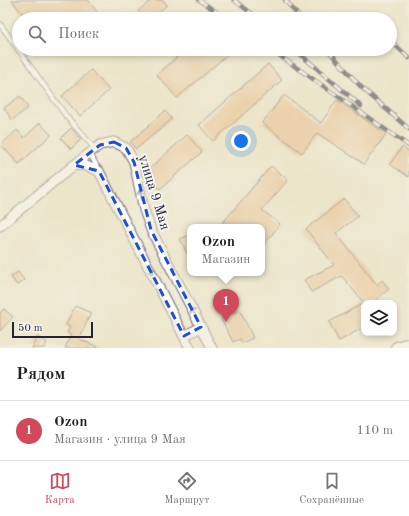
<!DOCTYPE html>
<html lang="ru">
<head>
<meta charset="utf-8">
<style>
  body { margin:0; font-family:"Old Standard TT",serif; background:#f6f6f6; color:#222 }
  .controls { position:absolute; right:12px; bottom:12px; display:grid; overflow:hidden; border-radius:8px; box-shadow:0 2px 6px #0003 }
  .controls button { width:36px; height:36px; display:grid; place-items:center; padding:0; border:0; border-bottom:1px solid #e0e0e0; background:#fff; color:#222; font:20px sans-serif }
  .scale { position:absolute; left:12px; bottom:10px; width:81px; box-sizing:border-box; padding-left:4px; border:2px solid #22223b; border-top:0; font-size:11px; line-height:14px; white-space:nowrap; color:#22223b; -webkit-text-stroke:3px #f6f6f2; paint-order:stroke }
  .you { position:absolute; left:241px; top:141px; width:14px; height:14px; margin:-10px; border:3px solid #fff; border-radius:50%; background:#1a73e8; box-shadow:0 0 0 6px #1a73e833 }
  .badge { display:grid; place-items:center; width:26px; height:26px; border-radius:50%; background:#d1495b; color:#fff; font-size:13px; font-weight:700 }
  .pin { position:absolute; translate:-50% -33px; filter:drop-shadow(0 1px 2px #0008) }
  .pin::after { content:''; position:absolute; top:21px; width:14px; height:12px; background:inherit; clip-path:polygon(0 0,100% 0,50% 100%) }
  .popup { position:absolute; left:187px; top:224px; width:78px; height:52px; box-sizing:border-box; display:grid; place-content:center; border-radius:8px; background:#fff; filter:drop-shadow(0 1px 3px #0005); font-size:13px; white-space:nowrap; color:#767676 }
  .popup b { font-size:15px; color:#222 }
  .popup::after { content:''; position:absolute; left:50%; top:100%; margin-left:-8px; border:8px solid transparent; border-top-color:#fff }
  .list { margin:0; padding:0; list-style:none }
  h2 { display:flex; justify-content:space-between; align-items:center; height:52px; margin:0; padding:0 16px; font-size:17px }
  h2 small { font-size:13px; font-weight:400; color:#767676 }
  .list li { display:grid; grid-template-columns:26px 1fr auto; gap:12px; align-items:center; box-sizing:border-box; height:60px; padding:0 16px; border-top:1px solid #e0e0e0 }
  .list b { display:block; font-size:15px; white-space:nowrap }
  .list p { margin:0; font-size:13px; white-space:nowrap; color:#767676 }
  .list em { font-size:13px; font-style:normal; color:#767676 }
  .icon { flex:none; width:22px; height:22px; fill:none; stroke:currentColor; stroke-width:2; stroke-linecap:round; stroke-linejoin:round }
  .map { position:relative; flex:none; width:409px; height:348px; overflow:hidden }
  .search { position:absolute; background:#fff; box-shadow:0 2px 6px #0003; left:12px; right:12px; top:12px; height:44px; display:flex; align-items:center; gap:10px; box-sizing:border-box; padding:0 14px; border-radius:22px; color:#767676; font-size:15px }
  .sheet { height:112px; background:#fff }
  nav { display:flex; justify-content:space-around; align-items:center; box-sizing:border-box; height:56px; border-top:1px solid #e0e0e0; background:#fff; font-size:11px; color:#767676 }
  nav a { display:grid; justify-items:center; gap:2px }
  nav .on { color:#d1495b }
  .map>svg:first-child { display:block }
</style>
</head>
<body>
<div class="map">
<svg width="409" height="348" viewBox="0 0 409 348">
  <rect width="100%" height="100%" fill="#f6f6f2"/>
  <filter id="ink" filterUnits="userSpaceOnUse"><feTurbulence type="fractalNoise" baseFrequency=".025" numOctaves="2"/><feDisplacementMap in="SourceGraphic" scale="8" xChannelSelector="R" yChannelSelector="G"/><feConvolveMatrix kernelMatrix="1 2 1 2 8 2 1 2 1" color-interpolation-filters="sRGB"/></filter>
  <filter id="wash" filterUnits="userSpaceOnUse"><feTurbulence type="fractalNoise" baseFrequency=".012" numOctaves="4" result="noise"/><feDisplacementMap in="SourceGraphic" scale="16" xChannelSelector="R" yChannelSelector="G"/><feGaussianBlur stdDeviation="0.9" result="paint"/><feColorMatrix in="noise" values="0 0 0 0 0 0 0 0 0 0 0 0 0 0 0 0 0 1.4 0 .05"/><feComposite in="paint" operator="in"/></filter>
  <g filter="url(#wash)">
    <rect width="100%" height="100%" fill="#ede5ca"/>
    <g id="blocks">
      <g fill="#e8ba88">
        <path d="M12,0H88L102,19H26Z"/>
        <path d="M152,0H163L167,5L150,19H145L138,11Z"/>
        <path d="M186,49H234L177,98L157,75Z"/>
        <path d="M268,64L282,80L213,141L199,125Z"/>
        <path d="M91,70L109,90L80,116L62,96Z"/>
        <path d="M284,95L321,123L337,100L386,134L364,164L317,133L302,153L262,123Z"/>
        <path d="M20,96L28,108L12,120L4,108Z"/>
        <path d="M165,111L172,119L136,149L130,142Z"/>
        <path d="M40,123L51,135L19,164L1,145L17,130L24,138Z"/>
        <path d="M71,128L81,139L71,149L61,138Z"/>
        <path d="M187,135L202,152L160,189L145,173Z"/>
        <path d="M402,147L409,152V177L390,164Z"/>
        <path d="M271,166L288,180L262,210L280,224L262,247V227H219Z"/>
        <path d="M344,199L358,216L336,233L377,285L382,280L389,289L372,303H364V327L339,341L329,322L364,303L342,276L311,292L304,280L334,265L306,229Z"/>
        <path d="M190,235V259L180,239Z"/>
        <path d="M18,272L24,280L17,285L11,277Z"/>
        <path d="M75,306L91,313L79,339L100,348H65L71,335L67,333L70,327L66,325Z"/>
        <path d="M4,309L13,317L0,331V313Z"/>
        <path d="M240,310L253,338L242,343L240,339L233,342L221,319Z"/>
        <path d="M37,337L47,342L44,348H32Z"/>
      </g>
    </g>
  </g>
  <g filter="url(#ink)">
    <use href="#blocks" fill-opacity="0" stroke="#69666d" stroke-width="1"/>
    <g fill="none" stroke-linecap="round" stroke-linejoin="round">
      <g stroke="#69666d" stroke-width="6">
        <g id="service">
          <path d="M0,24L66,116L95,149"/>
          <path d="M90,153L98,169"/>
        </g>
      </g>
      <g stroke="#69666d" stroke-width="11">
        <g id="minor">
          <path d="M74,165L86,166L99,171L190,348"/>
          <path d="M0,226L74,165L100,145L114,142L126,148L134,162L144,210L151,230L212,348"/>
          <path d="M184,336L201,327"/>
        </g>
      </g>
      <g stroke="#69666d" stroke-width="14">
        <path id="tertiary" d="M397,348L409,344"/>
      </g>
      <use href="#service" stroke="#fff" stroke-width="4.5"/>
      <use href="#minor" stroke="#fff" stroke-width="9"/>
      <use href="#tertiary" stroke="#fff" stroke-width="12"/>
      <g stroke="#22223b" stroke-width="4.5">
        <g id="rail">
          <path d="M199,0L227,19"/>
          <path d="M234,0L259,19"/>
          <path d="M285,0L301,19"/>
          <path d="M390,40L409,58"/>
          <path d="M270,49L409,146"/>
          <path d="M294,49L361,106"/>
          <path d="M327,49L361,87L409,129"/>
        </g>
      </g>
      <use href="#rail" stroke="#f6f6f2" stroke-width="3" stroke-dasharray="9" stroke-linecap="butt"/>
    </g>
    <defs><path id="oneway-shaft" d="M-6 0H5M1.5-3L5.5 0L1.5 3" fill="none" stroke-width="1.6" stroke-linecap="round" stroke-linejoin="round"/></defs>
    <g stroke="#9c9ca7">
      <use href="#oneway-shaft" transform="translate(141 195) rotate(-102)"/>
      <use href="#oneway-shaft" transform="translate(150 269) rotate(63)"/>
      <use href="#oneway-shaft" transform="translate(194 313) rotate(-118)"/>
    </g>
  </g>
  <path d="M0 0H409V348H0ZM114,142L126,148L134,162L151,230L201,327L184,336L99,171L74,165L100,145Z" fill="#ede5ca" fill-opacity=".55" fill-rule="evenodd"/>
  <path fill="none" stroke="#1d4ed8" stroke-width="3" stroke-dasharray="8 5" stroke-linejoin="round" d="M114,142L126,148L134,162L151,230L201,327L184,336L99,171L74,165L100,145Z"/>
  <g text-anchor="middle" stroke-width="3.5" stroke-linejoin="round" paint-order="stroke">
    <g font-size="14" fill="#22223b" stroke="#f6f6f2">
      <text transform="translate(155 192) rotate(73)" y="5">улица 9 Мая</text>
    </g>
  </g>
</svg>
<div class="controls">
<button><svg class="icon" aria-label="layers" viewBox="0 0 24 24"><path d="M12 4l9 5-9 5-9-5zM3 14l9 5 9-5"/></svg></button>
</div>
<div class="scale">50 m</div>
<div class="you"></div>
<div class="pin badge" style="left:226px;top:322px">1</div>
<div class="popup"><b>Ozon</b>Магазин</div>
<div class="search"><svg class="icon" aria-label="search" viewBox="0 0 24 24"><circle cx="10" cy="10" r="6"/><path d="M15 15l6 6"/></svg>Поиск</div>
</div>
<section class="sheet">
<h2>Рядом<small></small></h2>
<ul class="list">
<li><span class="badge">1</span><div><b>Ozon</b><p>Магазин · улица 9 Мая</p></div><em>110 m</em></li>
</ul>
</section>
<nav>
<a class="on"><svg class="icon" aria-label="map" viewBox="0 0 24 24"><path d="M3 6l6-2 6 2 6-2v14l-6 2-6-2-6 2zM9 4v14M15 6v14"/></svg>Карта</a>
<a><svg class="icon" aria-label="directions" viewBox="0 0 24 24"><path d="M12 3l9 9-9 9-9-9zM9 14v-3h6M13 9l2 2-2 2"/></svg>Маршрут</a>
<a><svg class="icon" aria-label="saved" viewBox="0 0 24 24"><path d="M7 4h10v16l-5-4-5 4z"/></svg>Сохранённые</a>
</nav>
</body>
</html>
